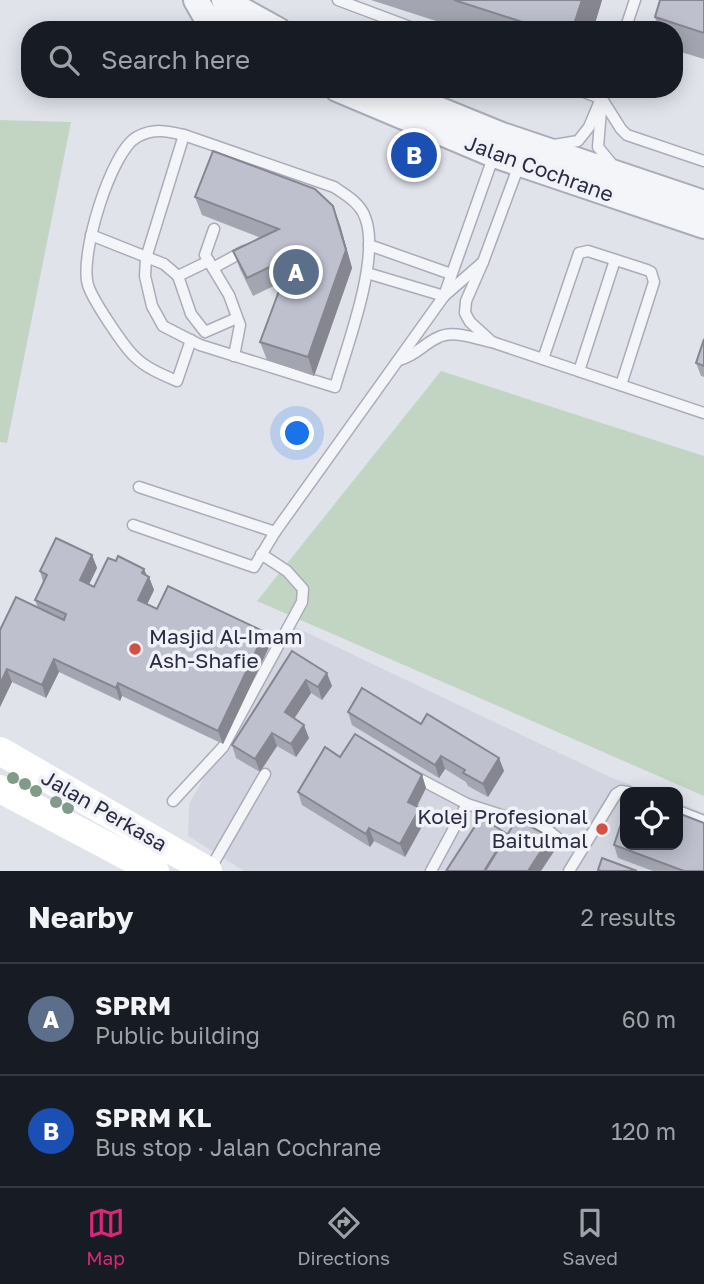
<!DOCTYPE html>
<html lang="en">
<head>
<meta charset="utf-8">
<style>
  body { margin:0; font-family:"Golos Text",sans-serif; background:#20242c; color:#f1f3f6 }
  .controls { position:absolute; right:21px; bottom:21px; display:grid; overflow:hidden; border-radius:14px; box-shadow:0 4px 18px #0003 }
  .controls button { width:63px; height:63px; display:grid; place-items:center; padding:0; border:0; border-bottom:2px solid #363941; background:#171b24; color:#f1f3f6; font:35px sans-serif }
  .you { position:absolute; left:298px; top:434px; width:24px; height:24px; margin:-18px; border:5px solid #fff; border-radius:50%; background:#1a73e8; box-shadow:0 0 0 10px #1a73e833 }
  .badge { display:grid; place-items:center; width:46px; height:46px; border-radius:50%; background:#db2777; color:#fff; font-size:23px; font-weight:700 }
  .pin { position:absolute; translate:-50% -50%; border:4px solid #fff; box-shadow:0 2px 7px #0006 }
  .list { margin:0; padding:0; list-style:none }
  h2 { display:flex; justify-content:space-between; align-items:center; height:91px; margin:0; padding:0 28px; font-size:30px }
  h2 small { font-size:23px; font-weight:400; color:#9ea1a6 }
  .list li { display:grid; grid-template-columns:46px 1fr auto; gap:21px; align-items:center; box-sizing:border-box; height:112px; padding:0 28px; border-top:2px solid #363941 }
  .list b { display:block; font-size:26px; white-space:nowrap }
  .list p { margin:0; font-size:23px; white-space:nowrap; color:#9ea1a6 }
  .list em { font-size:23px; font-style:normal; color:#9ea1a6 }
  .icon { flex:none; width:38px; height:38px; fill:none; stroke:currentColor; stroke-width:2; stroke-linecap:round; stroke-linejoin:round }
  .map { position:relative; flex:none; width:704px; height:871px; overflow:hidden }
  .search { position:absolute; background:#171b24; box-shadow:0 4px 18px #0003; left:21px; right:21px; top:21px; height:77px; display:flex; align-items:center; gap:18px; box-sizing:border-box; padding:0 24px; border-radius:28px; color:#9ea1a6; font-size:26px }
  .sheet { height:315px; background:#171b24 }
  nav { display:flex; justify-content:space-around; align-items:center; box-sizing:border-box; height:98px; border-top:2px solid #363941; background:#171b24; font-size:19px; color:#9ea1a6 }
  nav a { display:grid; justify-items:center; gap:4px }
  nav .on { color:#db2777 }
  .map>svg:first-child { display:block }
</style>
</head>
<body>
<div class="map">
<svg width="704" height="871" viewBox="0 0 704 871">
  <rect width="100%" height="100%" fill="#e1e3eb"/>
  <path fill="#d3d5e0" d="M295,627L610,777L650,792H625V845H678V803L704,813V871H244L188,836L189,804L213,762L226,749Z"/>
  <g fill="#c2d5c2">
    <path d="M0,120L71,122L7,443L0,442Z"/>
    <path d="M441,371L704,456V796L257,601Z"/>
  </g>
  <g fill="none" stroke-linecap="round" stroke-linejoin="round">
    <g stroke="#aaacb9" stroke-width="13">
      <g id="service">
        <path d="M338,0L418,30"/>
        <path d="M625,30L635,0"/>
        <path d="M577,89L602,99L621,129L627,135L704,161"/>
        <path d="M601,110L598,147L611,163"/>
        <path d="M184,135L334,187C346,195 360,203 365,217C381,257 347,346 335,387L200,345L163,326L152,306L145,276L146,258Z"/>
        <path d="M184,135C167,131 154,128 137,137C111,151 79,256 88,285C92,299 124,347 135,357C146,368 163,375 177,381L191,340"/>
        <path d="M554,145L578,141L589,127L605,89"/>
        <path d="M214,229L205,255L229,295L240,325L234,356"/>
        <path d="M91,235L164,264L178,276"/>
        <path d="M369,245L451,274"/>
        <path d="M209,261L178,276L191,314L205,332L237,318"/>
        <path d="M213,268L244,251"/>
        <path d="M367,273L444,296"/>
        <path d="M444,296L494,155"/>
        <path d="M492,342L470,322L465,313L466,301L483,262L519,165"/>
        <path d="M543,359L579,253L588,251L647,270L651,272L654,282L621,385"/>
        <path d="M399,360C417,355 422,345 437,338C453,329 475,339 492,342L704,413"/>
        <path d="M579,371L615,260"/>
        <path d="M139,487L275,532L444,296L483,262"/>
        <path d="M133,525L254,567L275,532"/>
        <path d="M412,775L467,804L431,871"/>
        <path d="M173,801L223,747L302,602L303,589L287,571L261,554"/>
        <path d="M467,804L548,830L561,841"/>
        <path d="M678,811L704,821"/>
        <path d="M209,871L265,774"/>
        <path d="M569,871L616,794L621,791L628,792"/>
      </g>
    </g>
    <g stroke="#aaacb9" stroke-width="28">
      <g id="tertiary">
        <path d="M196,0L204,14L231,30"/>
        <path d="M224,0L278,30"/>
        <path d="M337,89L494,155L704,226"/>
        <path d="M389,89L502,135L704,203"/>
      </g>
    </g>
    <use href="#service" stroke="#f4f5f9" stroke-width="10"/>
    <use href="#tertiary" stroke="#f4f5f9" stroke-width="24"/>
    <g stroke="#fff" stroke-width="28">
      <path d="M0,751L208,871"/>
      <path d="M0,789L155,871"/>
    </g>
  </g>
  <g fill="#829b89">
    <circle cx="13" cy="778" r="6"/>
    <circle cx="25" cy="784" r="6"/>
    <circle cx="36" cy="791" r="6"/>
    <circle cx="56" cy="802" r="6"/>
    <circle cx="68" cy="808" r="6"/>
  </g>
  <g fill="#a3a5b1">
    <path d="M371,0H602L593,30H464Z"/>
    <path d="M704,0V59L674,50V30H659L655,17Z"/>
    <path d="M195,197L340,225L352,268L314,376L267,360L260,342L282,282L253,296L240,269L233,251L261,238L202,215Z"/>
    <path d="M704,339V377L701,376L696,363Z"/>
    <path d="M92,555L97,568L89,584L94,587L116,561L144,569L147,576L149,577L154,590L147,604L157,609L270,645L223,744L122,696L120,701L59,672L46,698L12,682L0,707V630L38,608L35,600L43,582L40,571Z"/>
    <path d="M292,651L332,686L322,700L311,693L294,718L309,738L296,757L277,746L260,772L236,758L232,745Z"/>
    <path d="M348,712L421,724L499,758L504,771L488,797L468,786L466,782L445,769L439,778L352,725Z"/>
    <path d="M340,757L422,775L426,788L417,807L425,821L405,857L374,841L370,847L302,805L298,792Z"/>
    <path d="M614,845L704,871H653L618,858Z"/>
  </g>
  <g fill="#858690">
    <path d="M582,0H602L593,30H572Z"/>
    <path d="M333,206L340,225L352,268L314,376L308,357Z"/>
    <path d="M92,555L97,568L85,593L80,580Z"/>
    <path d="M144,569L148,579L149,577L154,590L143,613L138,600L142,573Z"/>
    <path d="M265,632L270,645L223,744L218,731Z"/>
    <path d="M54,659L59,672L46,698L42,685Z"/>
    <path d="M7,669L12,682L0,707V684Z"/>
    <path d="M327,673L332,686L322,700L318,687Z"/>
    <path d="M306,680L311,693L290,725L285,712Z"/>
    <path d="M118,683L122,696L120,701L116,688Z"/>
    <path d="M304,725L309,738L296,757L291,744Z"/>
    <path d="M272,733L277,746L260,772L255,759Z"/>
    <path d="M441,756L445,769L439,778L435,765Z"/>
    <path d="M499,758L504,771L488,797L483,784Z"/>
    <path d="M422,775L426,788L412,815L408,802Z"/>
    <path d="M420,808L425,821L405,857L400,844Z"/>
    <path d="M369,828L374,841L370,847L366,834Z"/>
    <path d="M550,837L555,850L541,871H528Z"/>
  </g>
  <g fill="#bec0ce" stroke="#858690" stroke-width="2">
    <path d="M454,0H582L572,30H547Z"/>
    <path d="M660,0H704V33L655,17Z"/>
    <path d="M213,151L315,189L333,206L346,250L308,357L260,342L292,256L247,278L233,251L279,229L195,197Z"/>
    <path d="M704,339V366L696,363Z"/>
    <path d="M56,538L92,555L80,580L94,587L108,558L116,561L118,556L144,569L142,573L149,577L138,600L157,609L168,586L265,632L218,731L118,683L116,688L54,659L42,685L7,669L0,684V630L16,597L64,620L66,614L35,600L47,575L40,571Z"/>
    <path d="M292,651L327,673L318,687L306,680L285,712L304,725L291,744L272,733L255,759L232,745Z"/>
    <path d="M362,688L421,724L427,714L499,758L483,784L463,773L465,770L441,756L435,765L348,712Z"/>
    <path d="M355,734L422,775L408,802L420,808L400,844L369,828L366,834L298,792L325,747L340,757Z"/>
    <path d="M625,812V845H678V813L704,823V871H684L614,845Z"/>
    <path d="M481,817L507,834L484,871H446Z"/>
    <path d="M517,819L550,837L528,871H485Z"/>
    <path d="M602,858L637,871H601L598,870Z"/>
  </g>
  <g fill="#d45042" stroke="#f1f2f8" stroke-width="2.5">
    <circle cx="135" cy="649" r="7"/>
    <circle cx="602" cy="829" r="7"/>
  </g>
  <g text-anchor="middle" stroke-width="7" stroke-linejoin="round" paint-order="stroke">
    <g font-size="21" fill="#292c43" stroke="#f1f2f8">
      <text transform="translate(539 169) rotate(20)" y="7">Jalan Cochrane</text>
      <text transform="translate(104 811) rotate(30)" y="7">Jalan Perkasa</text>
    </g>
    <g font-size="21" fill="#292c43" stroke="#f1f2f8" text-anchor="start">
      <text x="149" y="644">Masjid Al-Imam<tspan x="149" dy="24">Ash-Shafie</tspan></text>
      <text x="588" y="824" text-anchor="end">Kolej Profesional<tspan x="588" dy="24">Baitulmal</tspan></text>
    </g>
  </g>
</svg>
<div class="controls">
<button><svg class="icon" aria-label="locate" viewBox="0 0 24 24"><circle cx="12" cy="12" r="6"/><path d="M12 2v4M12 18v4M2 12h4M18 12h4"/></svg></button>
</div>
<div class="you"></div>
<div class="pin badge" style="left:296px;top:272px;background:#5c6f8a">A</div>
<div class="pin badge" style="left:414px;top:155px;background:#1a4fb4">B</div>
<div class="search"><svg class="icon" aria-label="search" viewBox="0 0 24 24"><circle cx="10" cy="10" r="6"/><path d="M15 15l6 6"/></svg>Search here</div>
</div>
<section class="sheet">
<h2>Nearby<small>2 results</small></h2>
<ul class="list">
<li><span class="badge" style="background:#5c6f8a">A</span><div><b>SPRM</b><p>Public building</p></div><em>60 m</em></li>
<li><span class="badge" style="background:#1a4fb4">B</span><div><b>SPRM KL</b><p>Bus stop · Jalan Cochrane</p></div><em>120 m</em></li>
</ul>
</section>
<nav>
<a class="on"><svg class="icon" aria-label="map" viewBox="0 0 24 24"><path d="M3 6l6-2 6 2 6-2v14l-6 2-6-2-6 2zM9 4v14M15 6v14"/></svg>Map</a>
<a><svg class="icon" aria-label="directions" viewBox="0 0 24 24"><path d="M12 3l9 9-9 9-9-9zM9 14v-3h6M13 9l2 2-2 2"/></svg>Directions</a>
<a><svg class="icon" aria-label="saved" viewBox="0 0 24 24"><path d="M7 4h10v16l-5-4-5 4z"/></svg>Saved</a>
</nav>
</body>
</html>
